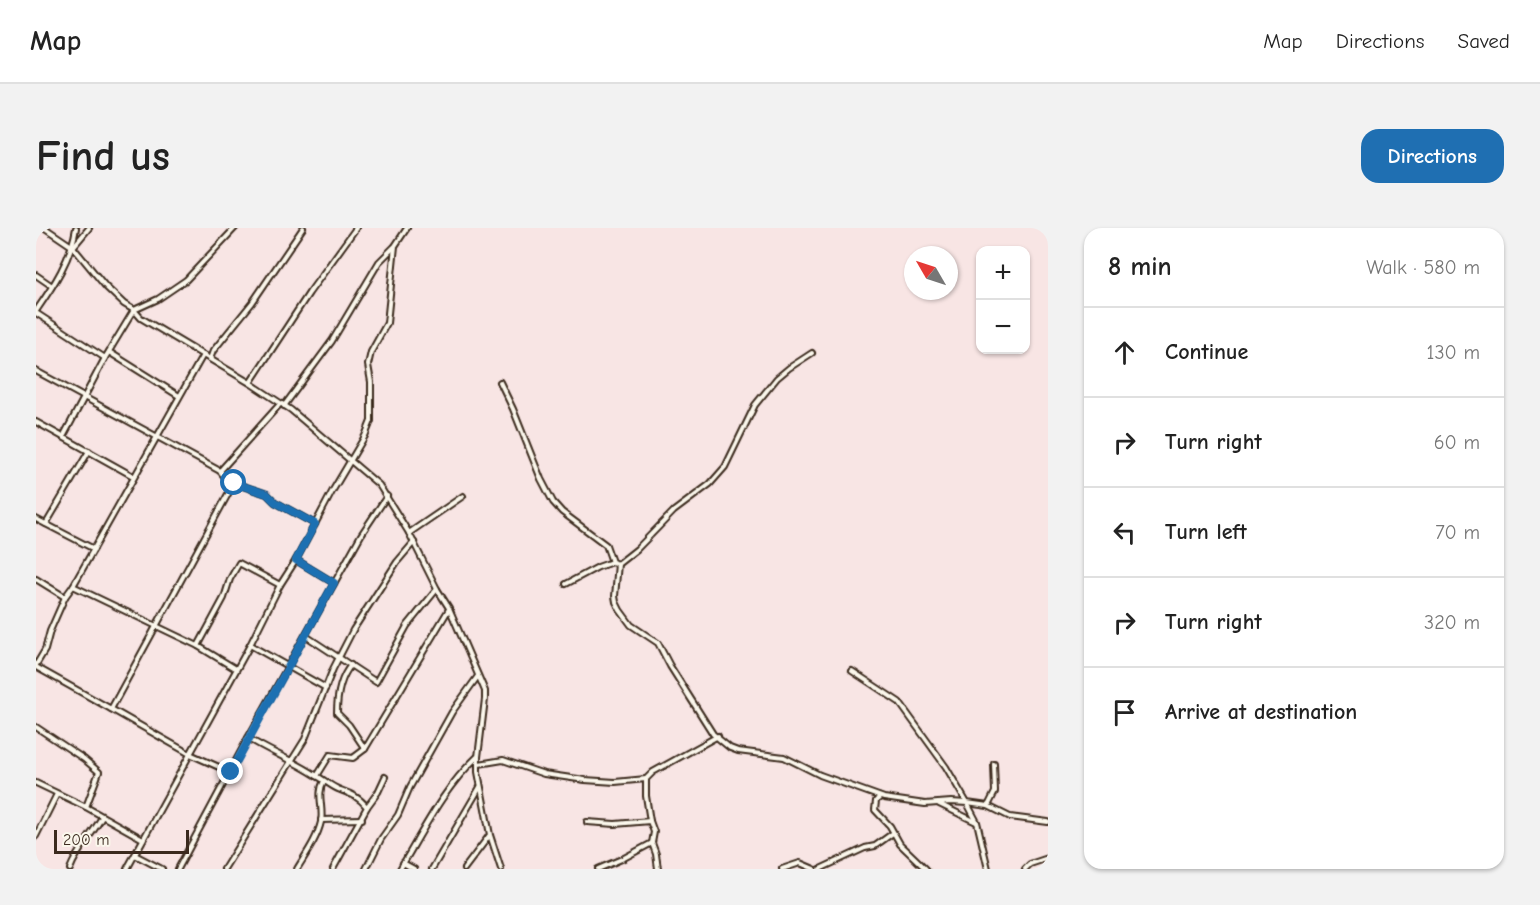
<!DOCTYPE html>
<html lang="en">
<head>
<meta charset="utf-8">
<style>
  body { margin:0; font-family:"Comic Neue",sans-serif; background:#f2f2f2; color:#222 }
  .controls { position:absolute; right:18px; top:18px; display:grid; overflow:hidden; border-radius:12px; box-shadow:0 2px 4px #0004 }
  .controls button { width:54px; height:54px; display:grid; place-items:center; padding:0; border:0; border-bottom:2px solid #e0e0e0; background:#fff; color:#222; font:30px sans-serif }
  .compass { position:absolute; left:868px; top:18px; width:54px; height:54px; border-radius:50%; background:#fff; box-shadow:0 2px 4px #0004; rotate:309deg }
  .scale { position:absolute; left:18px; bottom:15px; width:135px; box-sizing:border-box; padding-left:6px; border:3px solid #3b2a1e; border-top:0; font-size:16px; line-height:21px; white-space:nowrap; color:#3b2a1e; -webkit-text-stroke:4px #fbf7ec; paint-order:stroke }
  .stop { position:absolute; width:18px; height:18px; margin:-14px; border:4px solid #1f6fb2; border-radius:50%; background:#fff }
  .stop.end { background:#1f6fb2; border-color:#fff; box-shadow:0 2px 6px #0008 }
  .list { margin:0; padding:0; list-style:none }
  h2 { display:flex; justify-content:space-between; align-items:center; height:78px; margin:0; padding:0 24px; font-size:26px }
  h2 small { font-size:20px; font-weight:400; color:#767676 }
  .list li { display:grid; grid-template-columns:39px 1fr auto; gap:18px; align-items:center; box-sizing:border-box; height:90px; padding:0 24px; border-top:2px solid #e0e0e0 }
  .list b { display:block; font-size:22px; white-space:nowrap }
  .list em { font-size:20px; font-style:normal; color:#767676 }
  .icon { flex:none; width:33px; height:33px; fill:none; stroke:currentColor; stroke-width:2; stroke-linecap:round; stroke-linejoin:round }
  .map { position:relative; flex:none; width:1012px; height:641px; overflow:hidden; border-radius:18px }
  header { display:flex; align-items:center; gap:36px; box-sizing:border-box; height:84px; padding:0 30px; background:#fff; border-bottom:2px solid #e0e0e0 }
  header strong { font-size:28px }
  nav { display:flex; gap:33px; margin-inline-start:auto; font-size:21px }
  .intro { display:flex; align-items:center; justify-content:space-between; box-sizing:border-box; height:144px; padding:0 36px }
  h1 { margin:0; font-size:42px }
  .button { padding:15px 27px; border-radius:18px; background:#1f6fb2; color:#fff; font-size:21px; font-weight:700 }
  main { display:flex; gap:36px; padding:0 36px }
  aside { flex:1; background:#fff; border-radius:18px; box-shadow:0 2px 4px #0004 }
  .map>svg:first-child { display:block }
</style>
</head>
<body>
<header>
<strong>Map</strong>
<nav><a>Map</a><a>Directions</a><a>Saved</a></nav>
</header>
<div class="intro"><h1>Find us</h1><a class="button">Directions</a></div>
<main>
<div class="map">
<svg width="1012" height="641" viewBox="0 0 1012 641">
  <rect width="100%" height="100%" fill="#f8e5e4"/>
  <filter id="ink" filterUnits="userSpaceOnUse"><feTurbulence type="fractalNoise" baseFrequency=".0167" numOctaves="2"/><feDisplacementMap in="SourceGraphic" scale="12" xChannelSelector="R" yChannelSelector="G"/><feConvolveMatrix kernelMatrix="1 2 1 2 8 2 1 2 1" color-interpolation-filters="sRGB"/></filter>
  <g filter="url(#ink)">
    <g fill="none" stroke-linecap="round" stroke-linejoin="round">
      <g stroke="#3b2a1e" stroke-width="8">
        <g id="street">
          <path d="M9,0L37,19L70,59L88,76L98,82L105,90L214,155L255,182L343,257L373,305L401,361L413,380L449,463V471L442,529V544L454,607L465,641"/>
          <path d="M38,18L53,0"/>
          <path d="M0,47L16,58"/>
          <path d="M0,83C18,57 35,31 40,0"/>
          <path d="M0,85L69,130L98,82L122,71L150,52L199,0"/>
          <path d="M73,124L143,168"/>
          <path d="M776,125L753,140L741,150L719,177L689,239L674,256L638,283L601,321L582,336L579,368L580,374L584,382L595,397L622,415L634,438L677,506L694,520L702,523L748,529L784,547L848,570L889,576L915,574L931,575L941,594L952,641"/>
          <path d="M174,131L177,123L216,75L267,0"/>
          <path d="M0,143L184,243L192,253L231,266L239,274L279,296"/>
          <path d="M464,154L477,181L505,251L517,274L526,284L570,317L576,334L582,336"/>
          <path d="M214,155L273,65L320,0"/>
          <path d="M248,178L296,113L343,34L358,19"/>
          <path d="M0,194L27,209L69,130"/>
          <path d="M27,209L97,248"/>
          <path d="M184,243L244,176"/>
          <path d="M0,291L58,321"/>
          <path d="M10,296L53,223"/>
          <path d="M373,305L427,268"/>
          <path d="M260,332L298,355"/>
          <path d="M0,351L29,369L37,358L167,127"/>
          <path d="M530,356L562,339L576,334"/>
          <path d="M37,358L162,418L200,441"/>
          <path d="M270,408L340,454L371,398L401,361"/>
          <path d="M214,417L290,460"/>
          <path d="M162,418L188,370L194,351L203,335L244,357"/>
          <path d="M0,437L9,422L14,403L29,369"/>
          <path d="M315,437C304,450 301,468 301,485L313,497L329,521"/>
          <path d="M0,439L75,481"/>
          <path d="M816,443L863,474L910,539L931,575L952,578L974,589L1012,594"/>
          <path d="M0,499L48,531L63,544L50,579"/>
          <path d="M212,510C234,524 259,533 281,548"/>
          <path d="M443,536L467,532L508,546L549,552L579,554L610,551"/>
          <path d="M194,544L154,526L75,481L198,255"/>
          <path d="M0,555L50,579L107,611"/>
          <path d="M844,569L840,573L839,582L854,598L864,616L890,641"/>
          <path d="M903,576L940,594"/>
          <path d="M952,578L959,564L958,536"/>
          <path d="M331,579L342,564L349,549"/>
          <path d="M285,592L326,591"/>
          <path d="M614,593L610,568V551L617,544L682,508"/>
          <path d="M551,594L579,596L614,593L618,604L616,615L588,630L562,641"/>
          <path d="M0,608L21,566"/>
          <path d="M616,615L620,626L622,641"/>
          <path d="M99,627L126,641"/>
          <path d="M367,635L378,641"/>
          <path d="M34,641C41,622 56,607 66,589"/>
          <path d="M91,641L214,417L244,357L260,332L297,262L329,208L335,193V154L332,137L335,124L351,95L359,18L371,0"/>
          <path d="M142,641L212,510L325,307L351,268"/>
          <path d="M188,641L269,511L297,441L317,402L361,334L378,314"/>
          <path d="M261,641C270,626 281,611 285,594C288,580 280,566 288,553"/>
          <path d="M297,641L331,579C322,568 315,566 302,561C295,558 288,552 281,548L294,527L317,530L329,521L413,381"/>
          <path d="M330,641L345,611L362,587L374,559L416,484L442,448"/>
          <path d="M364,641C388,601 407,561 441,529"/>
          <path d="M396,641L444,559"/>
          <path d="M428,641L453,608"/>
          <path d="M746,641L764,635L778,641"/>
          <path d="M784,641L829,620L839,618L857,605"/>
          <path d="M989,641L994,636L1012,630"/>
        </g>
      </g>
      <use href="#street" stroke="#fbf7ec" stroke-width="4"/>
    </g>
  </g>
  <g fill="none" stroke-linecap="round" stroke-linejoin="round" filter="url(#ink)">
    <path stroke="#1f6fb2" stroke-width="8" d="M195,544L298,355L260,332L279,296L239,274L231,266L198,255"/>
  </g>
</svg>
<div class="controls">
<button>+</button>
<button>−</button>
</div>
<svg class="compass" viewBox="-18 -18 36 36"><path d="M0-13l5 13h-10z" fill="#e53935"/><path d="M0 13l5-13h-10z" fill="#767676"/></svg>
<div class="scale">200 m</div>
<div class="stop" style="left:198px;top:255px"></div>
<div class="stop end" style="left:195px;top:544px"></div>
</div>
<aside>
<h2>8 min<small>Walk · 580 m</small></h2>
<ul class="list">
<li><svg class="icon" aria-label="ahead" viewBox="0 0 24 24"><path d="M12 20V5M6 11l6-6 6 6"/></svg><div><b>Continue</b></div><em>130 m</em></li>
<li><svg class="icon" aria-label="right" viewBox="0 0 24 24"><path d="M7 20v-9h11M14 6l5 5-5 5"/></svg><div><b>Turn right</b></div><em>60 m</em></li>
<li><svg class="icon" aria-label="left" viewBox="0 0 24 24"><path d="M17 20v-9H6M10 6l-5 5 5 5"/></svg><div><b>Turn left</b></div><em>70 m</em></li>
<li><svg class="icon" aria-label="right" viewBox="0 0 24 24"><path d="M7 20v-9h11M14 6l5 5-5 5"/></svg><div><b>Turn right</b></div><em>320 m</em></li>
<li><svg class="icon" aria-label="arrive" viewBox="0 0 24 24"><path d="M6 21V4h12l-3 4 3 4H6"/></svg><div><b>Arrive at destination</b></div></li>
</ul>
</aside>
</main>
</body>
</html>
